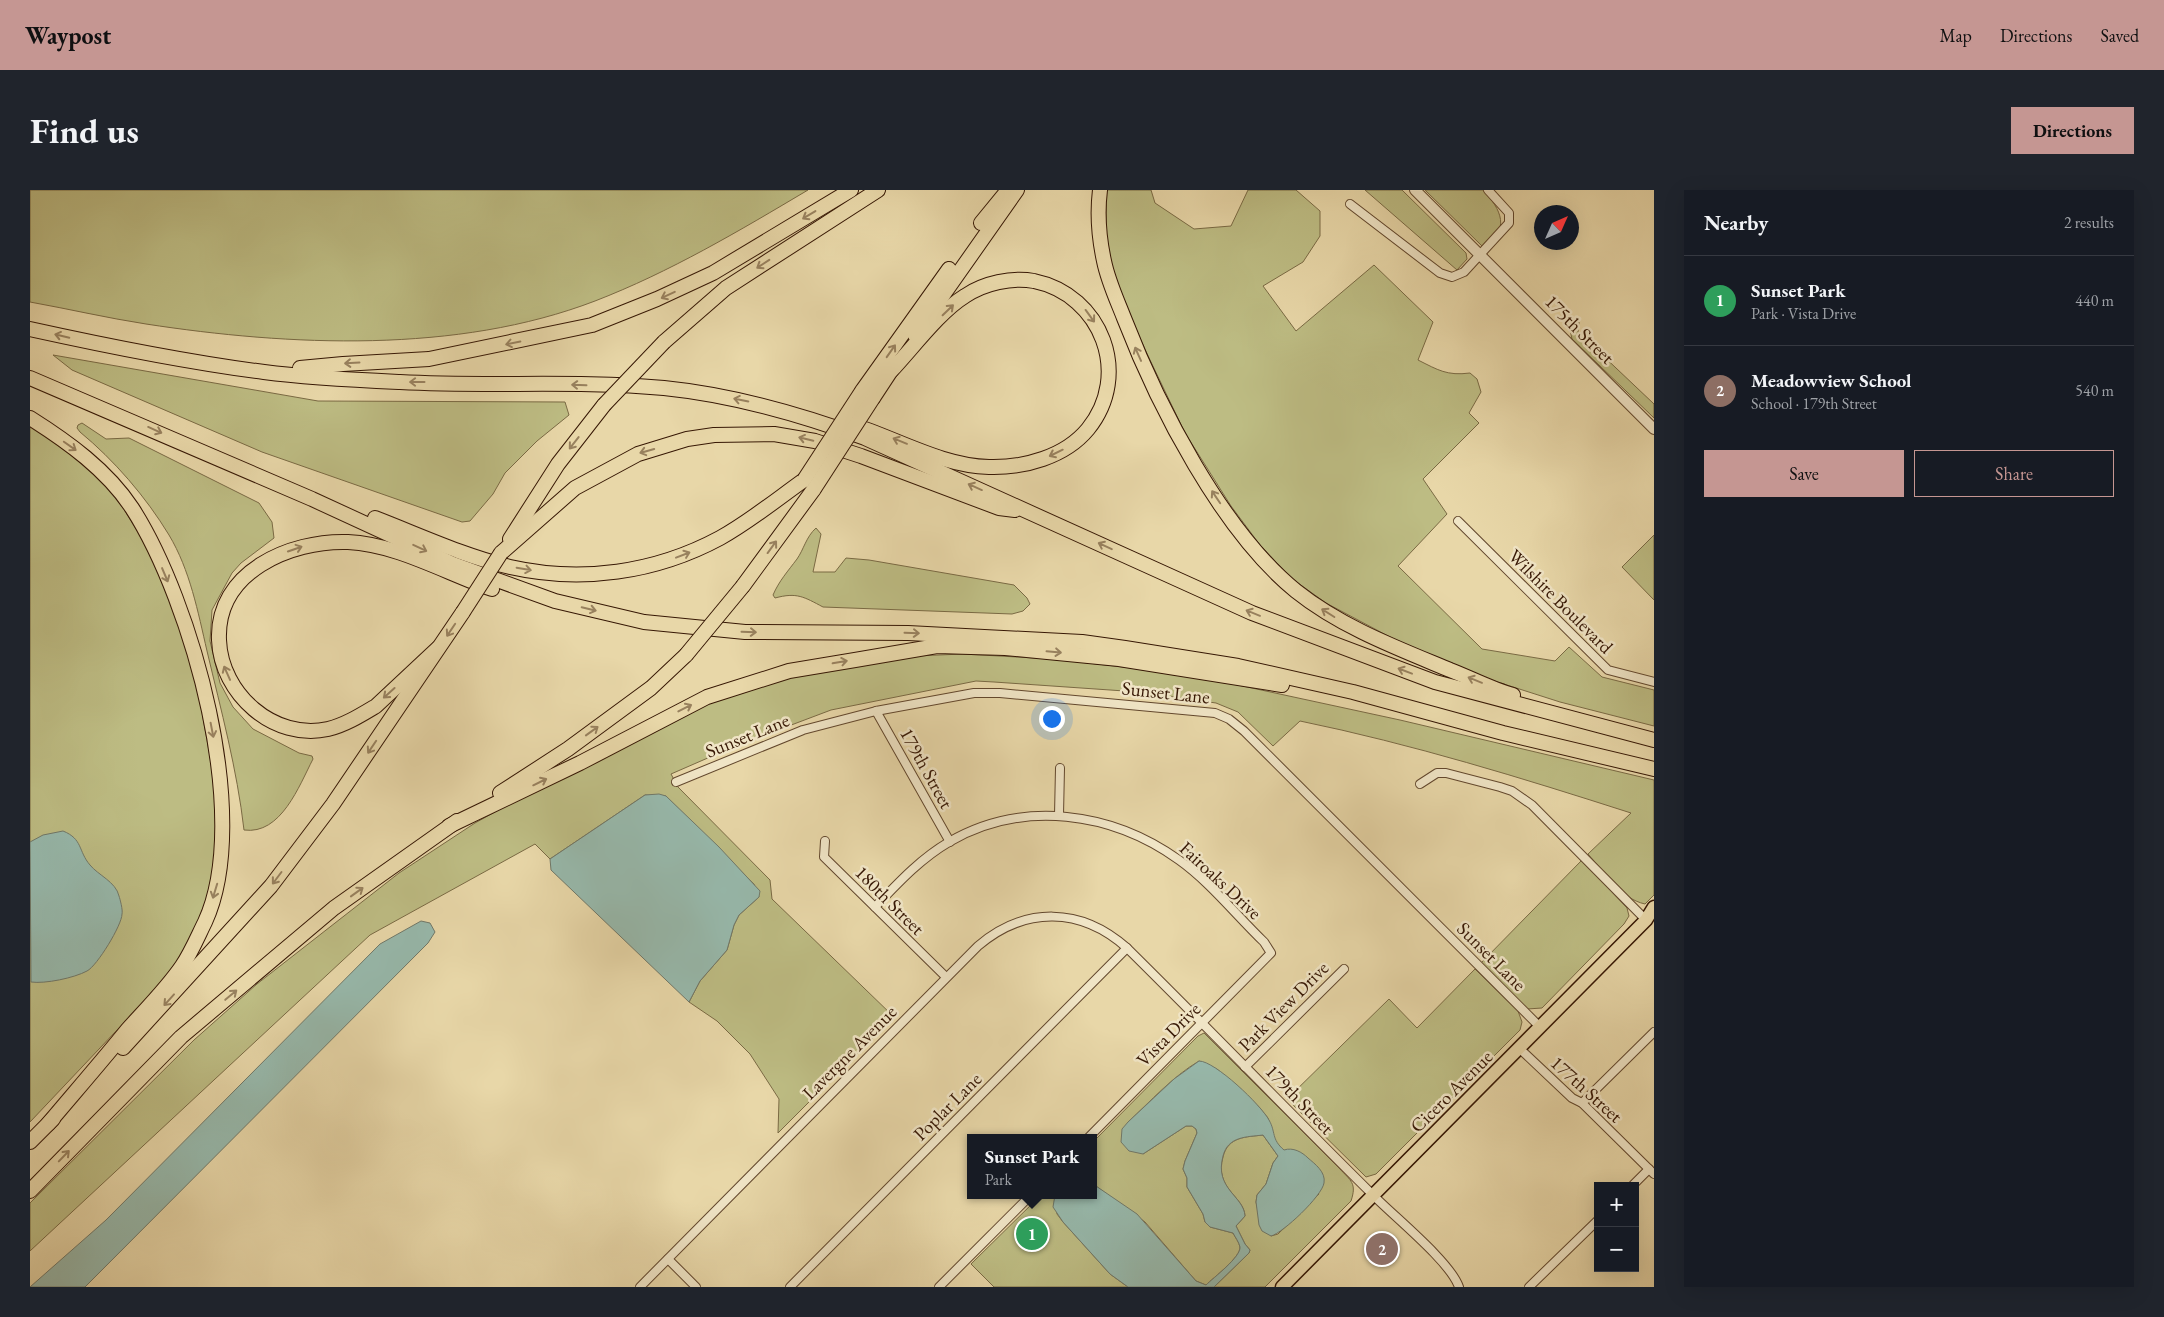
<!DOCTYPE html>
<html lang="en">
<head>
<meta charset="utf-8">
<style>
  body { margin:0; font-family:"EB Garamond",serif; background:#20242c; color:#f1f3f6 }
  .controls { position:absolute; right:15px; bottom:15px; display:grid; overflow:hidden; border-radius:0px; box-shadow:0 5px 20px #0002 }
  .controls button { width:45px; height:45px; display:grid; place-items:center; padding:0; border:0; border-bottom:1px solid #363941; background:#171b24; color:#f1f3f6; font:25px sans-serif }
  .compass { position:absolute; left:1504px; top:15px; width:45px; height:45px; border-radius:50%; background:#171b24; box-shadow:0 5px 20px #0002; rotate:45deg }
  .you { position:absolute; left:1021px; top:528px; width:18px; height:18px; margin:-12px; border:4px solid #fff; border-radius:50%; background:#1a73e8; box-shadow:0 0 0 8px #1a73e833 }
  .badge { display:grid; place-items:center; width:32px; height:32px; border-radius:50%; background:#c59692; color:#fff; font-size:16px; font-weight:700 }
  .pin { position:absolute; translate:-50% -50%; border:2px solid #fff; box-shadow:0 1px 5px #0006 }
  .popup { position:absolute; left:937px; top:944px; width:130px; height:65px; box-sizing:border-box; display:grid; place-content:center; border-radius:0px; background:#171b24; filter:drop-shadow(0 1px 4px #0005); font-size:16px; white-space:nowrap; color:#9ea1a6 }
  .popup b { font-size:19px; color:#f1f3f6 }
  .popup::after { content:''; position:absolute; left:50%; top:100%; margin-left:-10px; border:10px solid transparent; border-top-color:#171b24 }
  .list { margin:0; padding:0; list-style:none }
  h2 { display:flex; justify-content:space-between; align-items:center; height:65px; margin:0; padding:0 20px; font-size:21px }
  h2 small { font-size:16px; font-weight:400; color:#9ea1a6 }
  .list li { display:grid; grid-template-columns:32px 1fr auto; gap:15px; align-items:center; box-sizing:border-box; height:90px; padding:0 20px; border-top:1px solid #363941 }
  .list b { display:block; font-size:19px; white-space:nowrap }
  .list p { margin:0; font-size:16px; white-space:nowrap; color:#9ea1a6 }
  .list em { font-size:16px; font-style:normal; color:#9ea1a6 }
  .actions { display:flex; gap:10px; padding:15px 20px }
  .actions a { flex:1; padding:11px 0; border:1px solid #c59692; border-radius:0px; text-align:center; font-size:18px; color:#c59692 }
  .actions .main { background:#c59692; color:#111 }
  .map { position:relative; flex:none; width:1624px; height:1097px; overflow:hidden; border-radius:0px }
  header { display:flex; align-items:center; gap:30px; box-sizing:border-box; height:70px; padding:0 25px; background:#c59692; color:#111 }
  header strong { font-size:24px }
  nav { display:flex; gap:28px; margin-inline-start:auto; font-size:18px }
  .intro { display:flex; align-items:center; justify-content:space-between; box-sizing:border-box; height:120px; padding:0 30px }
  h1 { margin:0; font-size:35px }
  .button { padding:12px 22px; border-radius:0px; background:#c59692; color:#111; font-size:18px; font-weight:700 }
  main { display:flex; gap:30px; padding:0 30px }
  aside { flex:1; background:#171b24; border-radius:0px; box-shadow:0 5px 20px #0002 }
  .map>svg:first-child { display:block }
</style>
</head>
<body>
<header>
<strong>Waypost</strong>
<nav><a>Map</a><a>Directions</a><a>Saved</a></nav>
</header>
<div class="intro"><h1>Find us</h1><a class="button">Directions</a></div>
<main>
<div class="map">
<svg width="1624" height="1097" viewBox="0 0 1624 1097">
  <rect width="100%" height="100%" fill="#e8d7a8"/>
  <filter id="stains"><feTurbulence type="fractalNoise" baseFrequency=".004" numOctaves="4"/><feColorMatrix values="0 0 0 0 .2 0 0 0 0 .09 0 0 0 0 .02 0 0 0 .5 -.17"/></filter>
  <radialGradient id="worn" r=".72"><stop offset=".6" stop-color="#630" stop-opacity="0"/><stop offset="1" stop-color="#630" stop-opacity=".3"/></radialGradient>
  <g fill="#bdbc83" stroke="#7a6a44">
    <path d="M0,0H778C709,41 640,82 565,111C427,164 259,156 116,134C77,128 39,119 0,112Z"/>
    <path d="M1076,0H1121L1125,13L1164,39L1201,36L1218,0H1266L1290,21V46L1273,72L1233,96L1266,141L1344,75L1403,132L1388,170C1408,180 1417,186 1440,183L1447,189L1451,202L1439,223L1449,233L1393,289L1417,324L1368,376L1452,459L1525,471L1539,457L1572,487L1624,500V536L1530,512L1455,488L1375,455L1296,413L1261,388L1230,355L1201,316L1155,243L1120,170L1097,120L1081,75L1076,45Z"/>
    <path d="M1335,0H1372L1436,63L1437,69L1427,80Z"/>
    <path d="M1395,0H1453C1471,19 1482,41 1452,56Z"/>
    <path d="M1549,132L1548,142L1624,214V228L1542,149L1540,140Z"/>
    <path d="M23,165L288,211L535,212L539,225L507,251L475,283L463,304L440,331L432,332L232,262L42,180Z"/>
    <path d="M52,233L76,249L99,248L229,313L242,332L244,348L211,373L202,383L182,420L180,451L190,493L203,517L223,539L269,563L282,566L283,569C269,596 251,645 214,640C207,579 191,520 177,461C168,422 160,380 139,345C116,307 84,270 50,242L47,238L48,235Z"/>
    <path d="M0,235L54,273L85,305L110,345L133,391L153,440L167,495L181,572L188,634L184,677L176,714L166,739L147,772L122,803L0,932Z"/>
    <path d="M786,338L791,344L783,382H805L816,368L839,370L984,395L997,408L1000,414L993,421L982,424L793,417C774,407 767,402 745,408L743,405C749,391 758,381 767,369C774,359 776,347 786,338Z"/>
    <path d="M1624,345V410L1592,377Z"/>
    <path d="M933,464L1023,469L1111,479L1208,495L1370,530L1624,590V705L1615,714C1591,709 1574,682 1558,664L1601,623C1492,588 1382,554 1270,531L1243,556L1208,522L1186,513L1109,502L964,492L946,491L801,520L703,557L641,584L648,597L740,690L742,709L864,827L748,943L749,909L720,864L687,831L659,812L670,791L697,760L704,735L709,725L729,707L724,694L636,606L615,605L520,669L505,654L340,745L0,1061V1013L164,850L227,794L369,683L445,633L537,582L680,511L767,483L885,466Z"/>
    <path d="M1552,670L1597,718L1599,726L1594,734L1512,818L1497,819L1451,773Z"/>
    <path d="M1445,779L1488,821L1492,832L1490,840L1346,984L1336,987L1257,909L1359,809L1387,838Z"/>
    <path d="M1174,843L1309,978C1321,991 1327,993 1321,1011L1235,1097H1184L1219,1063L1220,1060L1215,1054L1206,1036L1215,1026C1214,1006 1184,999 1193,967C1198,946 1217,947 1233,945L1248,966L1243,973L1236,994L1227,1005L1226,1012L1228,1021L1241,1046L1248,1044L1289,1004L1244,950L1238,928L1228,916L1187,879L1169,871C1142,887 1121,911 1098,932L1113,964L1156,936H1162L1166,939L1167,943L1155,971L1153,979L1157,988V997L1173,1024L1175,1032L1180,1037L1203,1043C1205,1047 1209,1052 1210,1057C1211,1067 1183,1088 1176,1095L1166,1091L1115,1032L1063,994V952L1168,846Z"/>
    <path d="M1011,1005H1025L1027,1024L1033,1032L1080,1084L1098,1097H964L941,1074Z"/>
  </g>
  <g fill="#97b9ac" stroke="#707869">
    <path d="M629,604L636,606L689,657L730,701L729,707L709,725L704,735L697,760L670,791L659,812L521,680L520,669L615,605Z"/>
    <path d="M33,641C53,649 48,661 60,675C68,685 86,692 89,706C90,709 93,720 92,724C92,735 67,776 57,781C44,788 15,794 1,792L0,652L13,645Z"/>
    <path d="M391,731L400,733L405,742L398,753L55,1097H0L76,1030L350,754Z"/>
    <path d="M1169,871C1185,871 1231,915 1239,930C1246,942 1241,949 1254,960C1263,957 1272,962 1278,968C1285,974 1296,982 1294,993C1292,1006 1253,1043 1241,1046L1232,1041L1229,1035L1226,1012L1227,1005L1236,994L1243,973L1248,966L1233,945C1217,947 1198,946 1193,966C1184,999 1214,1006 1215,1026L1206,1036L1215,1054L1220,1060L1219,1063L1184,1097H1098L1080,1084L1033,1032L1023,1017L1025,1005H1063V994L1107,1024L1166,1091L1176,1095C1183,1088 1211,1067 1210,1057C1209,1052 1205,1047 1203,1043L1180,1037L1175,1032L1173,1024L1157,997V988L1153,979L1155,971L1167,943L1166,939L1162,936H1156L1113,964L1099,961L1091,952L1092,939L1098,932L1144,889Z"/>
  </g>
  <g fill="none" stroke-linecap="round" stroke-linejoin="round">
    <g stroke="#62472d" stroke-width="10">
      <g id="minor">
        <path d="M1320,14L1410,83L1422,87L1434,82L1479,33V23L1458,0"/>
        <path d="M1428,331L1578,480L1624,492"/>
        <path d="M846,521L920,652"/>
        <path d="M646,592L773,540L846,521L944,503H970L1185,523L1199,529L1214,541L1510,837"/>
        <path d="M1390,594L1407,583H1416L1470,597L1482,601L1502,615L1616,730"/>
        <path d="M1029,625L1030,578"/>
        <path d="M795,651L794,667L916,787"/>
        <path d="M845,717C868,693 890,669 919,652C993,609 1082,622 1149,670C1180,692 1206,725 1234,752L1241,763L1058,948"/>
        <path d="M1489,858L1542,908L1552,913L1624,984"/>
        <path d="M1215,877L1314,779"/>
        <path d="M1552,913L1624,842"/>
        <path d="M1602,996L1619,979"/>
        <path d="M638,1069L666,1097"/>
        <path d="M610,1097L948,756C995,716 1051,717 1097,758C1179,839 1259,922 1341,1003C1362,1025 1420,1071 1429,1097"/>
        <path d="M760,1097L1097,758"/>
        <path d="M909,1097L1001,1005"/>
        <path d="M1499,1097L1568,1030"/>
      </g>
    </g>
    <g stroke="#62472d" stroke-width="12">
      <path id="tertiary" d="M1385,0L1624,239"/>
    </g>
    <g stroke="#361704" stroke-width="15">
      <path id="primary" d="M1252,1097L1616,730L1624,717"/>
    </g>
    <g stroke="#361704" stroke-width="16">
      <g id="motorway">
        <path d="M1070,0C1067,24 1069,48 1074,71C1078,91 1087,110 1094,128C1128,216 1192,341 1266,401C1311,437 1367,458 1420,480C1441,488 1461,499 1483,505"/>
        <path d="M951,33L978,0"/>
        <path d="M0,139C77,156 156,172 234,182C279,188 325,190 370,192C458,197 546,190 634,198C703,205 770,224 835,248L1222,423L1405,492L1624,550"/>
        <path d="M885,145L987,0"/>
        <path d="M634,152L696,98L848,0"/>
        <path d="M270,178L313,174L399,169L562,135L627,109L683,83L821,0"/>
        <path d="M0,188L282,309L423,374L525,411L614,432L715,442L878,443L1052,452L1095,458L1208,476L1323,502L1473,543L1624,579"/>
        <path d="M832,201L919,79"/>
        <path d="M843,208L866,173"/>
        <path d="M0,228C38,252 77,280 102,318C162,411 223,628 175,732C168,746 161,763 152,776C137,798 116,819 98,839C72,871 45,902 18,934"/>
        <path d="M829,237C871,251 914,276 959,277C994,278 1035,267 1058,239C1102,185 1072,105 1004,91C982,87 954,93 935,106C909,122 882,159 861,181"/>
        <path d="M345,328C389,345 434,366 480,377C551,393 625,383 690,348C719,332 746,310 774,290"/>
        <path d="M480,349L528,274L574,215"/>
        <path d="M471,363L545,298L608,264L657,249L684,245L744,244L785,251L831,266L969,318L985,320"/>
        <path d="M713,396L784,299"/>
        <path d="M408,458L346,516C331,525 315,535 298,539C244,551 191,504 189,450C186,382 260,350 318,352C366,354 416,383 462,399"/>
        <path d="M470,603L538,559L621,498L656,465"/>
        <path d="M419,636L550,573L677,507L759,481L825,470L907,456L975,458L1089,469L1252,495"/>
        <path d="M93,858L241,696L303,614L433,422"/>
        <path d="M0,952L23,929"/>
        <path d="M0,1001L151,847L304,718L427,631"/>
      </g>
    </g>
    <use href="#minor" stroke="#f0e5c6" stroke-width="8"/>
    <use href="#tertiary" stroke="#f0e5c6" stroke-width="10"/>
    <use href="#primary" stroke="#e8d7a8" stroke-width="12"/>
    <use href="#motorway" stroke="#e8d7a8" stroke-width="14"/>
    <g stroke="#361704" stroke-width="16" stroke-linecap="butt">
      <g id="motorway-bridge">
        <path d="M574,215L634,152"/>
        <path d="M774,290L832,201"/>
        <path d="M784,299L843,208"/>
        <path d="M433,422L471,363"/>
        <path d="M656,465L713,396"/>
      </g>
    </g>
    <use href="#motorway-bridge" stroke="#e8d7a8" stroke-width="14"/>
  </g>
  <defs><path id="oneway-shaft" d="M-6 0H5M1.5-3L5.5 0L1.5 3" fill="none" stroke-width="1.6" stroke-linecap="round" stroke-linejoin="round" transform="scale(1.25)"/></defs>
  <g stroke="#98815e">
    <use href="#oneway-shaft" transform="translate(779 25) rotate(149)"/>
    <use href="#oneway-shaft" transform="translate(733 74) rotate(147)"/>
    <use href="#oneway-shaft" transform="translate(638 105) rotate(155)"/>
    <use href="#oneway-shaft" transform="translate(918 120) rotate(-44)"/>
    <use href="#oneway-shaft" transform="translate(1060 126) rotate(54)"/>
    <use href="#oneway-shaft" transform="translate(32 146) rotate(-167)"/>
    <use href="#oneway-shaft" transform="translate(483 153) rotate(169)"/>
    <use href="#oneway-shaft" transform="translate(861 161) rotate(-55)"/>
    <use href="#oneway-shaft" transform="translate(1108 164) rotate(-114)"/>
    <use href="#oneway-shaft" transform="translate(322 173) rotate(177)"/>
    <use href="#oneway-shaft" transform="translate(387 192) rotate(-180)"/>
    <use href="#oneway-shaft" transform="translate(549 195) rotate(-178)"/>
    <use href="#oneway-shaft" transform="translate(711 210) rotate(-169)"/>
    <use href="#oneway-shaft" transform="translate(125 240) rotate(24)"/>
    <use href="#oneway-shaft" transform="translate(776 249) rotate(-167)"/>
    <use href="#oneway-shaft" transform="translate(870 251) rotate(-158)"/>
    <use href="#oneway-shaft" transform="translate(544 253) rotate(128)"/>
    <use href="#oneway-shaft" transform="translate(40 256) rotate(35)"/>
    <use href="#oneway-shaft" transform="translate(617 261) rotate(164)"/>
    <use href="#oneway-shaft" transform="translate(1026 263) rotate(154)"/>
    <use href="#oneway-shaft" transform="translate(945 297) rotate(-156)"/>
    <use href="#oneway-shaft" transform="translate(1186 307) rotate(-124)"/>
    <use href="#oneway-shaft" transform="translate(1075 356) rotate(-155)"/>
    <use href="#oneway-shaft" transform="translate(742 357) rotate(-54)"/>
    <use href="#oneway-shaft" transform="translate(390 358) rotate(25)"/>
    <use href="#oneway-shaft" transform="translate(265 359) rotate(-19)"/>
    <use href="#oneway-shaft" transform="translate(653 365) rotate(-21)"/>
    <use href="#oneway-shaft" transform="translate(494 379) rotate(10)"/>
    <use href="#oneway-shaft" transform="translate(135 385) rotate(67)"/>
    <use href="#oneway-shaft" transform="translate(559 419) rotate(13)"/>
    <use href="#oneway-shaft" transform="translate(1223 423) rotate(-158)"/>
    <use href="#oneway-shaft" transform="translate(1298 423) rotate(-148)"/>
    <use href="#oneway-shaft" transform="translate(421 440) rotate(124)"/>
    <use href="#oneway-shaft" transform="translate(719 442) rotate(2)"/>
    <use href="#oneway-shaft" transform="translate(882 443) rotate(2)"/>
    <use href="#oneway-shaft" transform="translate(1024 462) rotate(5)"/>
    <use href="#oneway-shaft" transform="translate(810 472) rotate(-10)"/>
    <use href="#oneway-shaft" transform="translate(1375 481) rotate(-159)"/>
    <use href="#oneway-shaft" transform="translate(197 483) rotate(-114)"/>
    <use href="#oneway-shaft" transform="translate(1445 490) rotate(-158)"/>
    <use href="#oneway-shaft" transform="translate(359 503) rotate(138)"/>
    <use href="#oneway-shaft" transform="translate(655 518) rotate(-27)"/>
    <use href="#oneway-shaft" transform="translate(182 540) rotate(79)"/>
    <use href="#oneway-shaft" transform="translate(562 541) rotate(-36)"/>
    <use href="#oneway-shaft" transform="translate(342 557) rotate(124)"/>
    <use href="#oneway-shaft" transform="translate(510 592) rotate(-26)"/>
    <use href="#oneway-shaft" transform="translate(247 688) rotate(127)"/>
    <use href="#oneway-shaft" transform="translate(185 701) rotate(107)"/>
    <use href="#oneway-shaft" transform="translate(327 702) rotate(-36)"/>
    <use href="#oneway-shaft" transform="translate(201 805) rotate(-40)"/>
    <use href="#oneway-shaft" transform="translate(139 810) rotate(132)"/>
    <use href="#oneway-shaft" transform="translate(34 966) rotate(-46)"/>
  </g>
  <g text-anchor="middle" stroke-width="5" stroke-linejoin="round" paint-order="stroke">
    <g font-size="19" fill="#361704" stroke="#f0e5c6">
      <text transform="translate(1550 139) rotate(45)" y="7">175th Street</text>
      <text transform="translate(1531 411) rotate(45)" y="7">Wilshire Boulevard</text>
      <text transform="translate(1136 502) rotate(6)" y="7">Sunset Lane</text>
      <text transform="translate(717 545) rotate(-22)" y="7">Sunset Lane</text>
      <text transform="translate(897 578) rotate(61)" y="7">179th Street</text>
      <text transform="translate(1191 690) rotate(43)" y="7">Fairoaks Drive</text>
      <text transform="translate(860 710) rotate(45)" y="7">180th Street</text>
      <text transform="translate(1462 766) rotate(45)" y="7">Sunset Lane</text>
      <text transform="translate(1253 816) rotate(-45)" y="7">Park View Drive</text>
      <text transform="translate(1138 844) rotate(-45)" y="7">Vista Drive</text>
      <text transform="translate(819 862) rotate(-45)" y="7">Lavergne Avenue</text>
      <text transform="translate(1557 899) rotate(42)" y="7">177th Street</text>
      <text transform="translate(1421 901) rotate(-45)" y="7">Cicero Avenue</text>
      <text transform="translate(1270 909) rotate(46)" y="7">179th Street</text>
      <text transform="translate(917 916) rotate(-45)" y="7">Poplar Lane</text>
    </g>
  </g>
  <rect width="100%" height="100%" filter="url(#stains)"/>
  <rect width="100%" height="100%" fill="url(#worn)"/>
</svg>
<div class="controls">
<button>+</button>
<button>−</button>
</div>
<svg class="compass" viewBox="-18 -18 36 36"><path d="M0-13l5 13h-10z" fill="#e53935"/><path d="M0 13l5-13h-10z" fill="#9ea1a6"/></svg>
<div class="you"></div>
<div class="pin badge" style="left:1002px;top:1044px;background:#2e9e5b">1</div>
<div class="popup"><b>Sunset Park</b>Park</div>
<div class="pin badge" style="left:1352px;top:1059px;background:#8d6e63">2</div>
</div>
<aside>
<h2>Nearby<small>2 results</small></h2>
<ul class="list">
<li><span class="badge" style="background:#2e9e5b">1</span><div><b>Sunset Park</b><p>Park · Vista Drive</p></div><em>440 m</em></li>
<li><span class="badge" style="background:#8d6e63">2</span><div><b>Meadowview School</b><p>School · 179th Street</p></div><em>540 m</em></li>
</ul>
<div class="actions"><a class="main">Save</a><a>Share</a></div>
</aside>
</main>
</body>
</html>
